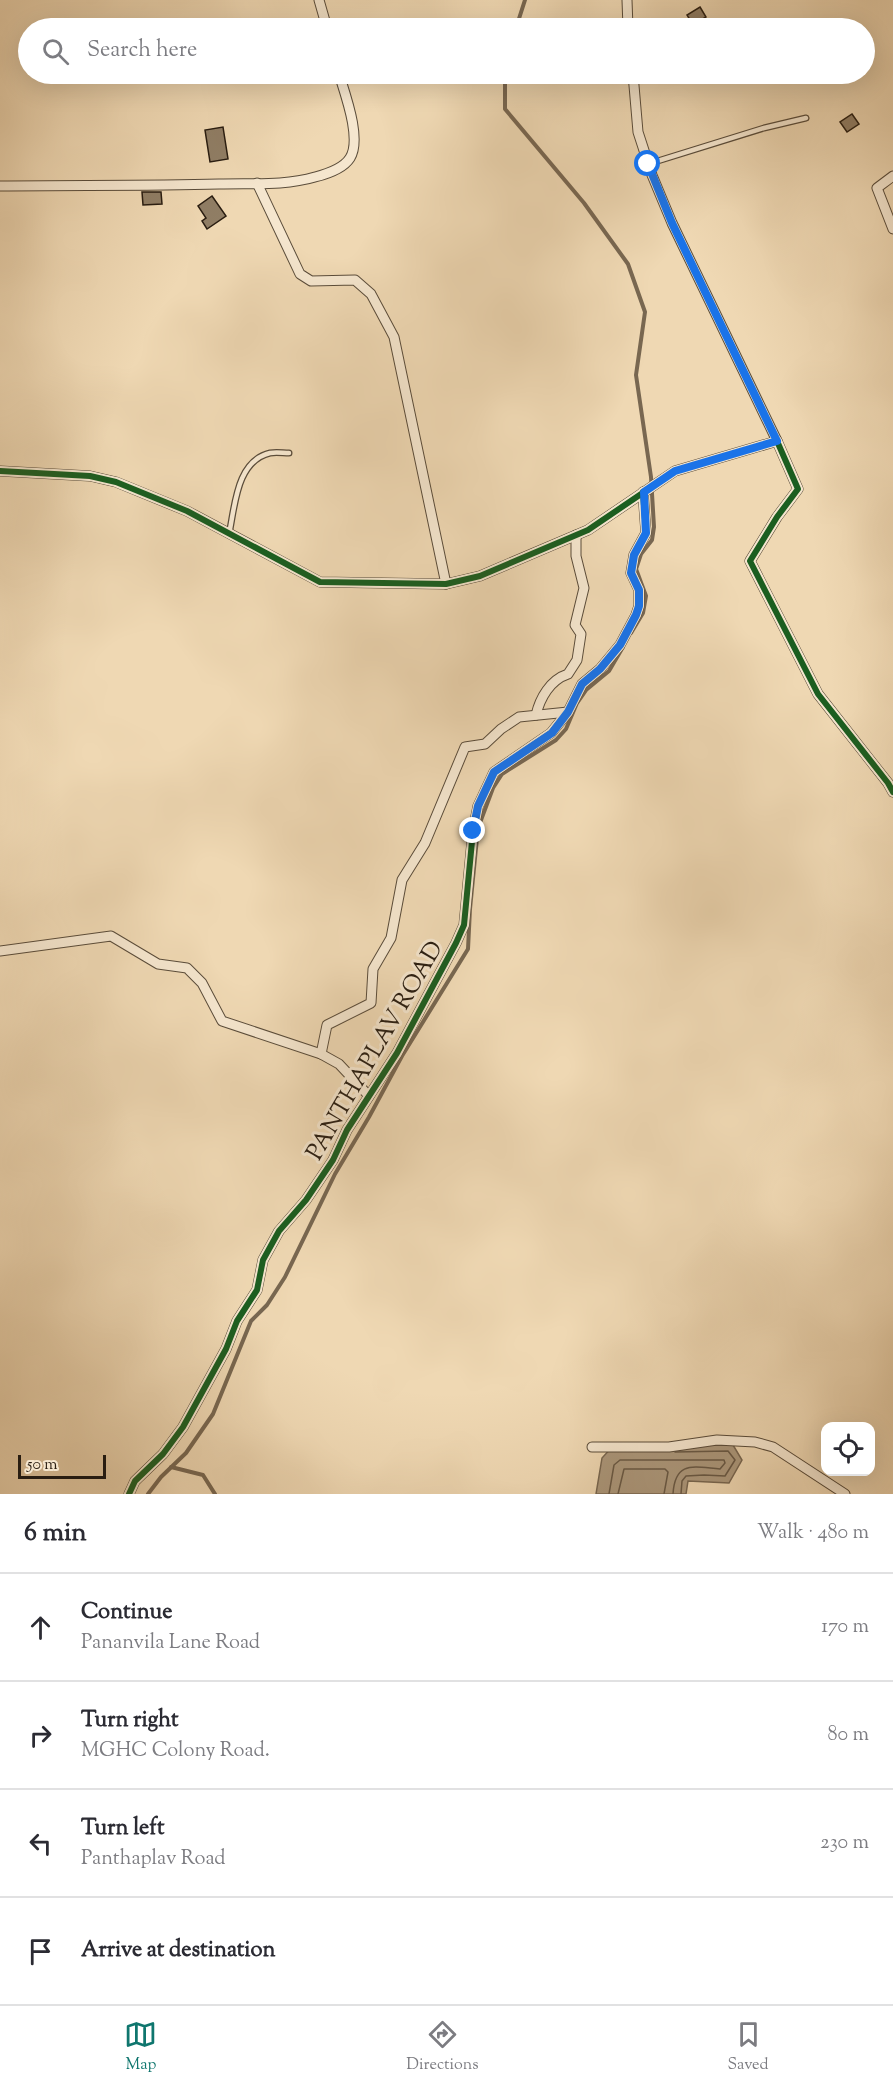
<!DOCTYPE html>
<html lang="en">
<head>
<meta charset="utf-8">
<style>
  body { margin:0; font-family:"Sorts Mill Goudy",serif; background:#f2f2f3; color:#2b2b33 }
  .controls { position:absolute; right:18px; bottom:18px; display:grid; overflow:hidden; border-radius:12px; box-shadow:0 6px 24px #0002 }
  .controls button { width:54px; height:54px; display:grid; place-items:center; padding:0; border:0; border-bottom:2px solid #e1e1e2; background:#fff; color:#2b2b33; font:30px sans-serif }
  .scale { position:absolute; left:18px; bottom:15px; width:88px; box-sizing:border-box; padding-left:6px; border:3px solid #291d11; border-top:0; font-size:16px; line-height:21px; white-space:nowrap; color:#291d11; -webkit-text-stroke:4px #f5e6ce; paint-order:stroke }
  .stop { position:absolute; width:18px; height:18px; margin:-14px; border:4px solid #1a73e8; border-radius:50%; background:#fff }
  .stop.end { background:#1a73e8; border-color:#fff; box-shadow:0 2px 6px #0008 }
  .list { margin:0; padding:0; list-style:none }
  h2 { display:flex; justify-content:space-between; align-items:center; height:78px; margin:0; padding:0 24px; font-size:26px }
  h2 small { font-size:20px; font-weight:400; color:#7c7c81 }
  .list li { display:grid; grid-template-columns:39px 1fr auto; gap:18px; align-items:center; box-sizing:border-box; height:108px; padding:0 24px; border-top:2px solid #e1e1e2 }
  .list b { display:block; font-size:22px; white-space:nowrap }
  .list p { margin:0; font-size:20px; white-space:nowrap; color:#7c7c81 }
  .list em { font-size:20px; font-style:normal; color:#7c7c81 }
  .icon { flex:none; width:33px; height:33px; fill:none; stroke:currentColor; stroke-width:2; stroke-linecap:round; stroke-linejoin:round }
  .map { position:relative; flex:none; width:893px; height:1494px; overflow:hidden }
  .search { position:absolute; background:#fff; box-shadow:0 6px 24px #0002; left:18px; right:18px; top:18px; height:66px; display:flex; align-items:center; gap:15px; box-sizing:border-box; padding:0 21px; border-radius:33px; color:#7c7c81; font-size:22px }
  .sheet { height:510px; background:#fff }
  nav { display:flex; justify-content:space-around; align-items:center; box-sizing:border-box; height:84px; border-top:2px solid #e1e1e2; background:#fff; font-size:16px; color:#7c7c81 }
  nav a { display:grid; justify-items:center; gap:3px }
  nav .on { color:#0f766e }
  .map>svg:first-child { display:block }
</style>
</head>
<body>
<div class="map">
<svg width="893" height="1494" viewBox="0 0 893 1494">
  <rect width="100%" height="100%" fill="#efd8b3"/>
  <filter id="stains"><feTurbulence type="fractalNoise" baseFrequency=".00333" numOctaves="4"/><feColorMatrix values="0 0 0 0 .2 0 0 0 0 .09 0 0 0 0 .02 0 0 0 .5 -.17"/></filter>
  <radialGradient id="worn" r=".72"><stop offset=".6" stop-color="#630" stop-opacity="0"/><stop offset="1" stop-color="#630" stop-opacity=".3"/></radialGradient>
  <path fill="#ac987c" stroke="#786751" stroke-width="1.5" d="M733,1445L742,1460L729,1483L688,1481L686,1494H596L602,1458L613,1446Z"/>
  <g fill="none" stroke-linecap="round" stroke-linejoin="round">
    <g stroke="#6a5a46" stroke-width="1.5">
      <path d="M675,1452L728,1451L735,1460L725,1476L704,1475L686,1476L682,1481L681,1494"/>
      <path d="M609,1494L614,1465L620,1460H724L725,1463L720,1469C694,1467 675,1460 673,1494"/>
      <path d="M618,1494L624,1469H665L668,1472L664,1494"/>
    </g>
    <g stroke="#786751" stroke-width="4">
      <path d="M516,28L525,0"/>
      <path d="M505,74V109L584,203L628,264L645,312L636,375L651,477L654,527L652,540L641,554L636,569L646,596L643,613L631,633"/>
      <path d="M171,1467L203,1475L215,1494"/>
      <path d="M148,1494L161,1477L186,1453L213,1414L251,1321L267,1305L285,1277L335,1174L369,1117L402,1056L468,949L470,909L478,828L493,788L502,774L556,740L566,729L577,703L586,690L609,671L623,647"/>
    </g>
  </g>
  <g fill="#907e65" stroke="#291d11" stroke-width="1.5">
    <path d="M700,7L706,17L693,25L687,15Z"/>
    <path d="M852,114L859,124L847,132L840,122Z"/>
    <path d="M223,127L228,159L210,162L205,130Z"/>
    <path d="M142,192H161L162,204L143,205Z"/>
    <path d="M212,196L226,216L207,229L202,221L206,218L198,206Z"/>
  </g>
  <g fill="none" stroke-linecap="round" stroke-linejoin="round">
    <g stroke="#5a4c3a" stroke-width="7">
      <g id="service">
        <path d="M648,164L764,128L806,118"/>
        <path d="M229,534C235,507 236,461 270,453C276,452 283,453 289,453"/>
      </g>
    </g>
    <g stroke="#5a4c3a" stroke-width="11">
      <g id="minor">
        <path d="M319,0L327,28"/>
        <path d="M627,0L628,28"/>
        <path d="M633,74L638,132L652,175L672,223L777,441"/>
        <path d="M893,176L877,188L893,229"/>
        <path d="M257,183L300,274L311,281L355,280L371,294L394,337L446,584"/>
        <path d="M0,186C73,185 146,186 219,184C251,183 285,186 315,177C327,174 343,169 350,158C362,139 345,94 339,74"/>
        <path d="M0,471L90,476L116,482L187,511L320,582L446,584L480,576L588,530L675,471L777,441L798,489L777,517L750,561L818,694L888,783L893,792"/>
        <path d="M536,715C540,698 550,680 568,674L577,660L581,634L575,625L584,588L576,556V535"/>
        <path d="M0,951L111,936L158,964L187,968L202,983L222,1021L321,1054L339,1064L369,1096"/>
        <path d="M321,1054L327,1025L371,1003L373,969L391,938L402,880L425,843L465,747L485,744L501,729L519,717L568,712"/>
        <path d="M592,1447H669L717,1440L755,1442L773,1447L845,1494"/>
        <path d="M129,1494L135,1481L163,1454L183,1427L226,1349L237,1321L257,1290L263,1260L279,1231L306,1200L333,1160L347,1130L397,1053L456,943L464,925L473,831L478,806L494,772L551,733L568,712L582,684L600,669L620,645L636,615L639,606V590L631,573L634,555L646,533L643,492"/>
      </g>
    </g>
    <use href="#service" stroke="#f5e6ce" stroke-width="4.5"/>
    <use href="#minor" stroke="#f5e6ce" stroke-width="9"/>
    <g stroke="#f5e6ce" stroke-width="10">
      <g id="cycleway">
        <path d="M0,471L90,476L116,482L187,511L320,582L446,584L480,576L588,530L675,471L777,441L798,489L777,517L750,561L818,694L888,783L893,792"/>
        <path d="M129,1494L135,1481L163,1454L183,1427L226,1349L237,1321L257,1290L263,1260L279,1231L306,1200L333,1160L347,1130L397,1053L456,943L464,925L473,831L478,806L494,772L551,733L568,712L582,684L600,669L620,645L636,615L639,606V590L631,573L634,555L646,533L643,492"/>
      </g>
    </g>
    <use href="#cycleway" stroke="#1b5e20" stroke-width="6"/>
  </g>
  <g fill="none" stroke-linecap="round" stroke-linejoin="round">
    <path stroke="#1a73e8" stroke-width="8" d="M473,831L478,806L494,772L552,733L568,712L582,684L600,669L620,645L636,615L639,606V590L631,573L634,555L646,533L644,492L675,471L777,441L672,223L648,164"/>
  </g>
  <g text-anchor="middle" stroke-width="6" stroke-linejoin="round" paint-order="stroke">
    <g font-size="24" fill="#291d11" stroke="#f5e6ce">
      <text transform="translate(374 1050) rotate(-60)" y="8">PANTHAPLAV ROAD</text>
    </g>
  </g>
  <rect width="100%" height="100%" filter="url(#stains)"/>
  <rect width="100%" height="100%" fill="url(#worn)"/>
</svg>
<div class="controls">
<button><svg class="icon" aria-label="locate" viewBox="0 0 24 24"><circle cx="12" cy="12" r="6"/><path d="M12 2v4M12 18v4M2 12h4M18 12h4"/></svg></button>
</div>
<div class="scale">50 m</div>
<div class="stop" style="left:648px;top:164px"></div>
<div class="stop end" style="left:473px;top:831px"></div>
<div class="search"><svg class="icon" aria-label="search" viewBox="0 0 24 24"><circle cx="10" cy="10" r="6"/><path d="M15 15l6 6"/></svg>Search here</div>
</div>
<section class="sheet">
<h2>6 min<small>Walk · 480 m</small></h2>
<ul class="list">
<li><svg class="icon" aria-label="ahead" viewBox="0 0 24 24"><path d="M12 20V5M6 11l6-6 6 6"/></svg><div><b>Continue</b><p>Pananvila Lane Road</p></div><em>170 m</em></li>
<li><svg class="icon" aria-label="right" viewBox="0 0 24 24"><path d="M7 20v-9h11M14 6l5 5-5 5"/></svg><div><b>Turn right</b><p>MGHC Colony Road.</p></div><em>80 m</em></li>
<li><svg class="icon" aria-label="left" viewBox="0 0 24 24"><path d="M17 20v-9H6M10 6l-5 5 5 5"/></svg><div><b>Turn left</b><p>Panthaplav Road</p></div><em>230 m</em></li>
<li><svg class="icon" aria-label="arrive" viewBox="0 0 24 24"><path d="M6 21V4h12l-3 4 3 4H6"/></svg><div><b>Arrive at destination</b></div></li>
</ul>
</section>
<nav>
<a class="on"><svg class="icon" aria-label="map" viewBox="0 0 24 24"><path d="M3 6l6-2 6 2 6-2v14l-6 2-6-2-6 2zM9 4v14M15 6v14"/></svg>Map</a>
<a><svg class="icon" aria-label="directions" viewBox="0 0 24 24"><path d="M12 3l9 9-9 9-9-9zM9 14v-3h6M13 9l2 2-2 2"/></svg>Directions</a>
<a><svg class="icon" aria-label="saved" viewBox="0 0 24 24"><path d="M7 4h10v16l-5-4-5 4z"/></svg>Saved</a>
</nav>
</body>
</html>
